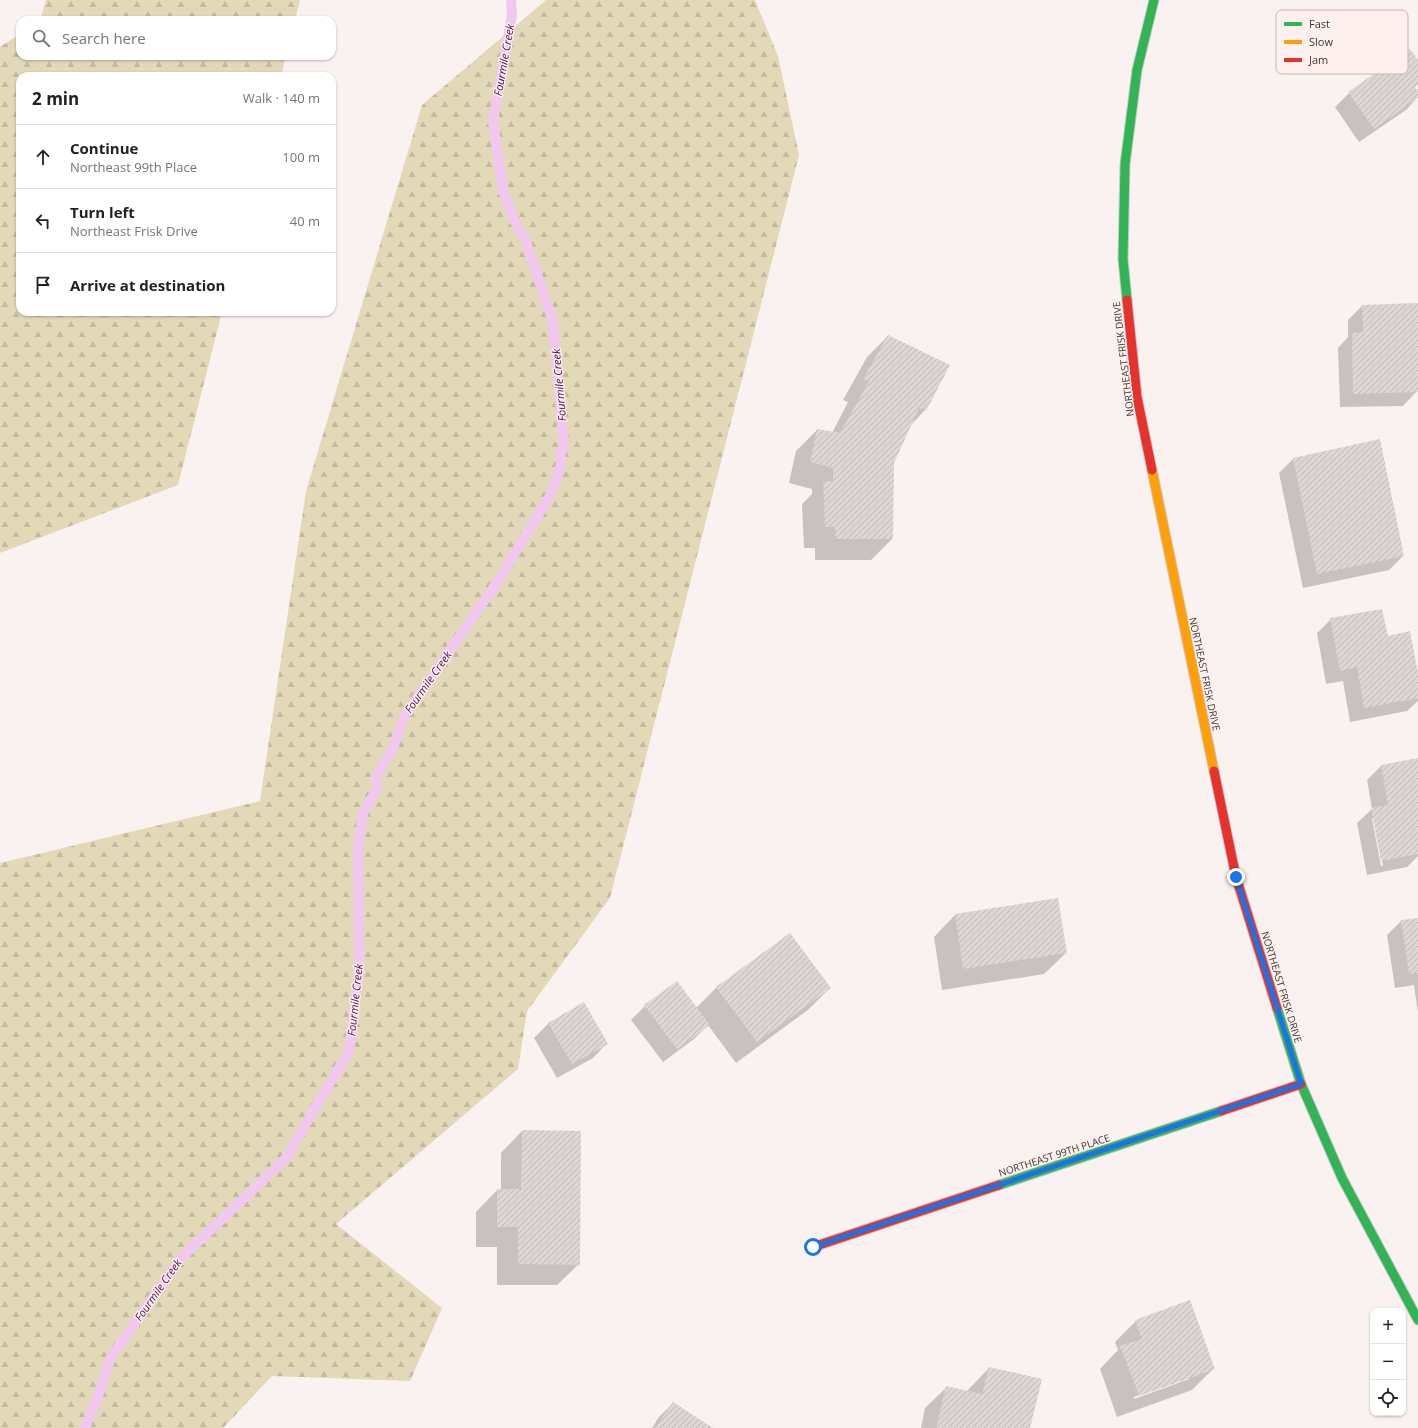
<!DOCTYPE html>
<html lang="en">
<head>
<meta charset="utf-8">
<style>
  body { margin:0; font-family:"Open Sans",sans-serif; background:#f2f2f2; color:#202124 }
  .controls { position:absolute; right:12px; bottom:12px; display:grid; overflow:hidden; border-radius:8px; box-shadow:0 1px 3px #0004 }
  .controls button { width:36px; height:36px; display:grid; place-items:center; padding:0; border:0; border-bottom:1px solid #e0e0e0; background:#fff; color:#202124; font:20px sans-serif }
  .stop { position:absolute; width:12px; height:12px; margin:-9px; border:3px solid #1a73e8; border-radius:50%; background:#fff }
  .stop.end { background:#1a73e8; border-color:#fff; box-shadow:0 1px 4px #0008 }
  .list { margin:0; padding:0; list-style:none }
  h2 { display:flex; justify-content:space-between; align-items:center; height:52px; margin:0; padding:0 16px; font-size:17px }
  h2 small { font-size:13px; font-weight:400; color:#757577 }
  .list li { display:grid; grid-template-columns:26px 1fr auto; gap:12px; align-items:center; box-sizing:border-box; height:64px; padding:0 16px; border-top:1px solid #e0e0e0 }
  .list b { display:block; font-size:15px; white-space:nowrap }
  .list p { margin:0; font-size:13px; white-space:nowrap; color:#757577 }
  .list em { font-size:13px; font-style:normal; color:#757577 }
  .icon { flex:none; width:22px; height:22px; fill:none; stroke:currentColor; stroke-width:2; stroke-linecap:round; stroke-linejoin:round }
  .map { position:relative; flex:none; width:1418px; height:1428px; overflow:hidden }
  .search { position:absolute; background:#fff; box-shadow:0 1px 3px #0004; left:16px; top:16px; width:320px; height:44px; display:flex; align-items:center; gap:10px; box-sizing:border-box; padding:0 14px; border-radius:12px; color:#757577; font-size:15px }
  .panel { position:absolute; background:#fff; box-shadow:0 1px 3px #0004; left:16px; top:72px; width:320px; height:244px; border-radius:12px }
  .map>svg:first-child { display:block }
</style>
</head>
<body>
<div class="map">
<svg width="1418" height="1428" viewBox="0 0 1418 1428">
  <defs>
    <pattern id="forest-firs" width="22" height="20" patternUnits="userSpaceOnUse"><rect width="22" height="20" fill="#e3d8b8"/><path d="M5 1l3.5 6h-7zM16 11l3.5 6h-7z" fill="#c4ba9f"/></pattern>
    <pattern id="building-hatch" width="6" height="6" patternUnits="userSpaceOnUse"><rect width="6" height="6" fill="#ddd6d3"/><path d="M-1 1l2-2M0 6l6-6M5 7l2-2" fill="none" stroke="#bfb8b6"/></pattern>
  </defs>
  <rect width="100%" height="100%" fill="#faf2f0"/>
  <g fill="url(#forest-firs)">
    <path d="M46,0H300L295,20H40Z"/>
    <path d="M546,0H755L778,56L799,155L610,898L527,1011L518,1069L336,1224L442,1308L410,1381L272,1376L223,1428H0V863L260,801L306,491L422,105Z"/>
    <path d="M20,34V56H286L281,76H20V312H222L178,485L0,553V47Z"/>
  </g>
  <g fill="#0003" fill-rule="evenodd">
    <path d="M1410,50L1418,61V84L1414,88L1418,93V97L1406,110L1359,142L1335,107L1349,93Z"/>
    <path d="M1418,304L1417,391L1403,406L1340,407L1338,348L1348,337V320L1362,306Z"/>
    <path d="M888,336L925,410L910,426L893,463L892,539L871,560H815V548H804L802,504L812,494V489L789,483L796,451L817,430L832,433L848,402L843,400L867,357Z"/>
    <path d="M1293,459L1403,556L1389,570L1303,588L1279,473Z"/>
    <path d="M1331,619L1387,637L1418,678V701L1407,711L1350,722L1343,681L1326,684L1317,633Z"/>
    <path d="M1418,759V856L1407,867L1367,875L1357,823L1372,809L1367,780L1381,766ZM1372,819H1374L1383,866H1381Z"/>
    <path d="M1057,899L1066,953L1044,974L942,990L934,937L955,915Z"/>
    <path d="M1418,919V1013L1414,985L1395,988L1387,935L1401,921Z"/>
    <path d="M717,987L830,988L809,1009L736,1063L708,1025L694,1039L663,1062L631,1020L645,1006L696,1008Z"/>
    <path d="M584,1004L607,1043L593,1058L557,1078L534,1038L548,1024Z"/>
    <path d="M522,1131L579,1264L557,1285H497V1247H476V1212L497,1190H501V1153Z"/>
    <path d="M1136,1321L1214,1368L1192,1390L1117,1417L1100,1369L1118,1350L1115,1342ZM1189,1377V1379L1134,1399V1397Z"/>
    <path d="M989,1368L1029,1428H921L925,1408L947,1387L967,1392L968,1390Z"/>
    <path d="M673,1403L711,1428H652L659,1417Z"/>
  </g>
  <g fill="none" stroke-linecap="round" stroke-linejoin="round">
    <path stroke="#f2c8f1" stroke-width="10" d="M85,1428L98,1396L111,1357L180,1259L285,1159L349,1051L359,972L358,849L363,813L377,789L376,776L392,750L405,715L498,581L551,494L561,465L560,455L564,446L553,322L525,239L516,224L503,191L493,121L512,15L511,0"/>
  </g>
  <g fill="url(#building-hatch)">
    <path d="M1410,49L1418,60V82L1414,86L1418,91V98L1374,129L1348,92Z"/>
    <path d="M1418,303V392L1353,394L1352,333L1363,332L1362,305Z"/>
    <path d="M888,335L950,365L926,411L919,408L894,463L893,539H836L835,527H825L823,482L833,481V468L810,462L817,429L840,433L869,381L863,379Z"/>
    <path d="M1380,439L1404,556L1317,574L1293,458Z"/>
    <path d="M1382,609L1388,636L1410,631L1418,673V698L1364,708L1357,667L1340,671L1330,618Z"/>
    <path d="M1418,758V854L1381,861L1371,808L1388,805L1381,765Z"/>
    <path d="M1058,898L1067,953L963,969L955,914Z"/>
    <path d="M1418,918V973L1409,974L1401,920Z"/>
    <path d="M790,933L831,988L757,1042L716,987Z"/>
    <path d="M677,981L710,1025L677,1049L644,1005Z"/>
    <path d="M584,1002L608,1044L572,1064L548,1023Z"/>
    <path d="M522,1130L581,1131L580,1265L518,1264V1227H497V1189H521Z"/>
    <path d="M1190,1300L1215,1369L1139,1396L1120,1346L1142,1339L1135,1320Z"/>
    <path d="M989,1367L1042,1379L1030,1428H936L946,1386L982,1394Z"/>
    <path d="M673,1402L713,1428H655Z"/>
  </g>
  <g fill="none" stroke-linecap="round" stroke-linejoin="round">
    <g stroke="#cdc5c4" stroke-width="11">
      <g id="fast">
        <path d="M1127,300L1123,259L1125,164L1137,70L1154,0"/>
        <path d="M1277,1008L1301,1084L1342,1178L1418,1320"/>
        <path d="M999,1185L1221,1111"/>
      </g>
    </g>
    <g stroke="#cdc5c4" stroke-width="11">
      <path id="slow" d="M1152,470L1214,771"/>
    </g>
    <g stroke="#cdc5c4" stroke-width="11">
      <g id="jam">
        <path d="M1127,300L1137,397L1152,470"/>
        <path d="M1214,771L1236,877L1277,1008"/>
        <path d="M1221,1111L1301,1084"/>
        <path d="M813,1247L999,1185"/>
      </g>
    </g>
    <use href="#fast" stroke="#30b455" stroke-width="9"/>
    <use href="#slow" stroke="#ff9f0a" stroke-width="9"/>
    <use href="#jam" stroke="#e5322d" stroke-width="9"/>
  </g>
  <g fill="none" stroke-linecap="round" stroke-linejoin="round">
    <path stroke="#1a73e8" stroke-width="5" d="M813,1247L1301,1084L1236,877"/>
  </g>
  <g text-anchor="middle" stroke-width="3" stroke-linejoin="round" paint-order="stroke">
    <g font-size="10" fill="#3e3634" stroke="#fdf0ed">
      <text transform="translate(1123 359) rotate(-97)" y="4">NORTHEAST FRISK DRIVE</text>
      <text transform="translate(1205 674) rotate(78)" y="4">NORTHEAST FRISK DRIVE</text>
      <text transform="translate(1282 987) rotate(73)" y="4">NORTHEAST FRISK DRIVE</text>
      <text transform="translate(1054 1155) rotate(-18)" y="4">NORTHEAST 99TH PLACE</text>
    </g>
    <g font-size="11" font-style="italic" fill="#4d0953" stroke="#fdf0ed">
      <text transform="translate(504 60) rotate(-80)" y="4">Fourmile Creek</text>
      <text transform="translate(559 385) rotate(-95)" y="4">Fourmile Creek</text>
      <text transform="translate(428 682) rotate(-55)" y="4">Fourmile Creek</text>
      <text transform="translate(355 1000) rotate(-84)" y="4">Fourmile Creek</text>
      <text transform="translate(158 1290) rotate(-55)" y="4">Fourmile Creek</text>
    </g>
  </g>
  <rect x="1276" y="10" width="132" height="64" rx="6" fill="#fdf0ed" stroke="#c4b8b6" stroke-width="1"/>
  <rect x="1284" y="22" width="18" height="4" fill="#30b455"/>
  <rect x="1284" y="40" width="18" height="4" fill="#ff9f0a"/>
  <rect x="1284" y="58" width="18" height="4" fill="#e5322d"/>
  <g font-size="11" fill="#3e3634">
    <text x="1309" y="28">Fast</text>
    <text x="1309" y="46">Slow</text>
    <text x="1309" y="64">Jam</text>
  </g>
</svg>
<div class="controls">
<button>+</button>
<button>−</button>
<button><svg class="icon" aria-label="locate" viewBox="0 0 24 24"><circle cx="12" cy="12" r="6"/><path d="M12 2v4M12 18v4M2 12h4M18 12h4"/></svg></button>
</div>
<div class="stop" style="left:813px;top:1247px"></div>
<div class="stop end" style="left:1236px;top:877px"></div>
<div class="search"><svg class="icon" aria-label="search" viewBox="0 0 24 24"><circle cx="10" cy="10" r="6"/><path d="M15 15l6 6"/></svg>Search here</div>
<section class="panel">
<h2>2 min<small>Walk · 140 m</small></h2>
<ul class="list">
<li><svg class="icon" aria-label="ahead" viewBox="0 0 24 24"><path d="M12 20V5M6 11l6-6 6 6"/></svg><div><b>Continue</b><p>Northeast 99th Place</p></div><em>100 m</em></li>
<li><svg class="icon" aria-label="left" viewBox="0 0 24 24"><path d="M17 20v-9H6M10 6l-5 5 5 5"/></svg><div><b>Turn left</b><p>Northeast Frisk Drive</p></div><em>40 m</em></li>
<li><svg class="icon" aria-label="arrive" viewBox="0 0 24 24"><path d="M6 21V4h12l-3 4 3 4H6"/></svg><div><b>Arrive at destination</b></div></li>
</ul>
</section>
</div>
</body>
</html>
